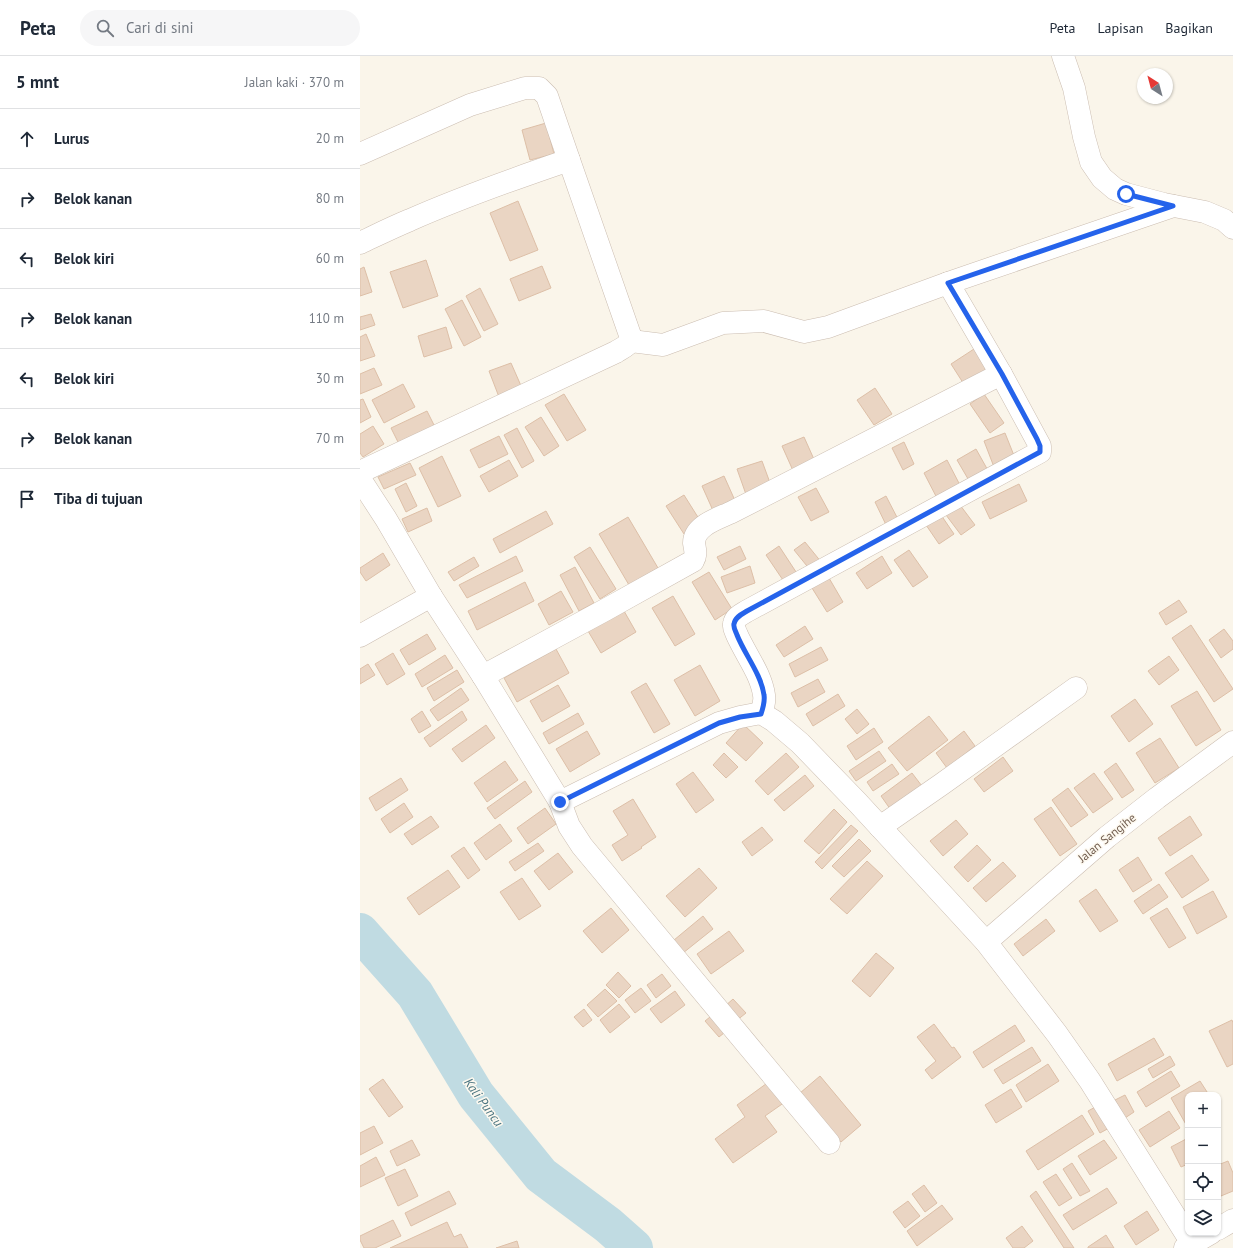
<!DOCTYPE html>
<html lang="id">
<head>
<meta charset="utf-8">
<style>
  body { margin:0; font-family:"PT Sans",sans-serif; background:#f6f6f7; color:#1f2937 }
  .controls { position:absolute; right:12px; bottom:12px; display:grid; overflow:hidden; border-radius:8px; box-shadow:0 1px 3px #0004 }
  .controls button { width:36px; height:36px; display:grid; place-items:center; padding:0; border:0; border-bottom:1px solid #e0e1e3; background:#fff; color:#1f2937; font:20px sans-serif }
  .compass { position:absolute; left:777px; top:12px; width:36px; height:36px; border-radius:50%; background:#fff; box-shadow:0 1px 3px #0004; rotate:324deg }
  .stop { position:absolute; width:12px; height:12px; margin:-9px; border:3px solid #2563eb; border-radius:50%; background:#fff }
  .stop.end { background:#2563eb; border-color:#fff; box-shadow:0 1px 4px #0008 }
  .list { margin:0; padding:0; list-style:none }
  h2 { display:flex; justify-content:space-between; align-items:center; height:52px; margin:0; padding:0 16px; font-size:17px }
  h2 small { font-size:13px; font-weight:400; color:#747a83 }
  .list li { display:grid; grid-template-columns:26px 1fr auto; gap:12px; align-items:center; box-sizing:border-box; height:60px; padding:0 16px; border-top:1px solid #e0e1e3 }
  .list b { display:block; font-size:15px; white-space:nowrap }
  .list em { font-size:13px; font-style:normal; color:#747a83 }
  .icon { flex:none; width:22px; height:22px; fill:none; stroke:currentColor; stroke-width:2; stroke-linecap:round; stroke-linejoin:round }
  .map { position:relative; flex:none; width:873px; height:1192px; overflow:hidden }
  header { display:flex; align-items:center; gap:24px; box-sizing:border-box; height:56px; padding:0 20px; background:#fff; border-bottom:1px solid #e0e1e3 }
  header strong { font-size:19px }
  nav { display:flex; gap:22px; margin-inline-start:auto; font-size:14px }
  .search { width:280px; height:36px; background:#f6f6f7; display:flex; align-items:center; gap:10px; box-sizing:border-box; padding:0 14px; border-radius:22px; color:#747a83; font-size:15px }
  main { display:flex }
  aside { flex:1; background:#fff }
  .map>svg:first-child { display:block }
</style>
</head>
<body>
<header>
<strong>Peta</strong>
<div class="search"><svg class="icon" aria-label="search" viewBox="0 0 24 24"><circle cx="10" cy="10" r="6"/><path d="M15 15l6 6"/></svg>Cari di sini</div>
<nav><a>Peta</a><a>Lapisan</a><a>Bagikan</a></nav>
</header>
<main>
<aside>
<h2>5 mnt<small>Jalan kaki · 370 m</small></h2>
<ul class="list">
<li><svg class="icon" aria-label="ahead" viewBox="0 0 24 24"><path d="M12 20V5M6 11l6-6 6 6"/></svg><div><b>Lurus</b></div><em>20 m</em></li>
<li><svg class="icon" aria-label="right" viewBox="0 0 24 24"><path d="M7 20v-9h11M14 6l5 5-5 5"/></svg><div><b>Belok kanan</b></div><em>80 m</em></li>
<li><svg class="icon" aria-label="left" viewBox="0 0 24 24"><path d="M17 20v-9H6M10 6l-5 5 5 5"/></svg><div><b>Belok kiri</b></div><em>60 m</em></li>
<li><svg class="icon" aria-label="right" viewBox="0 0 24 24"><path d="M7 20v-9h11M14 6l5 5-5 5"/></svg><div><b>Belok kanan</b></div><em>110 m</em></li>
<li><svg class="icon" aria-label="left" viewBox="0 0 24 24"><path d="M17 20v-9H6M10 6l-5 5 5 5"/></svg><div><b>Belok kiri</b></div><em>30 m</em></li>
<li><svg class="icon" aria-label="right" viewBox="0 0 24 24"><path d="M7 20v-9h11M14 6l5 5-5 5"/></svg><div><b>Belok kanan</b></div><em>70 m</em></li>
<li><svg class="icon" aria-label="arrive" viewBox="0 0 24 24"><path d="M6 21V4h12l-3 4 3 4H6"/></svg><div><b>Tiba di tujuan</b></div></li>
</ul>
</aside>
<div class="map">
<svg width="873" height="1192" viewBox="0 0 873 1192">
  <rect width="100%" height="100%" fill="#faf5ea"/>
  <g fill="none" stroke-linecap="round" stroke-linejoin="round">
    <path stroke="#c0dbe2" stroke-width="38" d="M0,876L55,938L116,1039L181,1119L248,1169L274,1192"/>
  </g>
  <g fill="#ead5c3" stroke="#ddbfa7">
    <path d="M186,67L194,98L170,104L162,74Z"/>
    <path d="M158,145L178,194L150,205L130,157Z"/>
    <path d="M66,204L78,240L43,252L30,216Z"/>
    <path d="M182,210L191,232L159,245L150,223Z"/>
    <path d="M4,211L12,236L0,240V213Z"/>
    <path d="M120,232L138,268L124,275L106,240Z"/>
    <path d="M102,244L121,281L104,290L85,253Z"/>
    <path d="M11,258L15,269L0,274V261Z"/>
    <path d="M86,271L92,292L64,301L58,280Z"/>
    <path d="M6,278L15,300L0,305V281Z"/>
    <path d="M614,293L630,318L607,333L591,308Z"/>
    <path d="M151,307L162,332L139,341L129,315Z"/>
    <path d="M14,312L22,329L0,338V318Z"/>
    <path d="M43,328L55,351L24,367L12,344Z"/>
    <path d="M515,332L532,358L514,369L497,344Z"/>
    <path d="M204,338L226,374L207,385L185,349Z"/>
    <path d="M624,338L644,367L630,377L610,348Z"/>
    <path d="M3,343L11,361L0,367V344Z"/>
    <path d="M67,355L75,371L39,388L31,372Z"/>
    <path d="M181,361L199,390L184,400L165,371Z"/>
    <path d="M13,370L24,388L3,401L0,397V378Z"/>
    <path d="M157,372L174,405L162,412L144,379Z"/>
    <path d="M645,377L655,402L634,411L624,385Z"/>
    <path d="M139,380L148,398L119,412L110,394Z"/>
    <path d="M444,381L457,410L435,419L422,390Z"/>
    <path d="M544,386L554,408L543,414L532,392Z"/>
    <path d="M616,393L630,418L611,428L597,404Z"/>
    <path d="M82,400L101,440L78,451L59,412Z"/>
    <path d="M149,404L158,420L129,436L120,420Z"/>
    <path d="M587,404L602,433L579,446L564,417Z"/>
    <path d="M402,405L413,435L388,444L377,413Z"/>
    <path d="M50,407L56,419L24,433L18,421Z"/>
    <path d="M364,420L377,449L355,459L342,430Z"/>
    <path d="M46,427L57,450L46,456L35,433Z"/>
    <path d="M659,428L667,445L630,463L622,446Z"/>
    <path d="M456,432L469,456L451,465L438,441Z"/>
    <path d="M324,439L341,466L324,478L306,450Z"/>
    <path d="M526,440L541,469L529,475L515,446Z"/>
    <path d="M600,449L615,469L601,479L586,459Z"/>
    <path d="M67,452L72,465L48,476L42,463Z"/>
    <path d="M186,455L193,468L140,497L133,483Z"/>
    <path d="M581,459L594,478L579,488L566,469Z"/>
    <path d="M268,461L298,512L269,529L239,478Z"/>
    <path d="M445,486L462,507L451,515L434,494Z"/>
    <path d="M380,490L386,503L364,514L357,501Z"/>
    <path d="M419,490L440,522L427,530L406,499Z"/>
    <path d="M230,491L256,533L240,543L214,501Z"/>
    <path d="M549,494L568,521L553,531L534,504Z"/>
    <path d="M23,497L30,509L6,525L0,516V512Z"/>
    <path d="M156,500L163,515L107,542L99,529Z"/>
    <path d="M522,500L532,517L507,533L496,517Z"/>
    <path d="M114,501L119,510L94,525L88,516Z"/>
    <path d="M390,510L395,527L367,537L361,521Z"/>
    <path d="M215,511L234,547L219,555L200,519Z"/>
    <path d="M349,516L372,553L355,564L332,526Z"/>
    <path d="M469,522L483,546L467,556L452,532Z"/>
    <path d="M165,526L174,545L117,574L108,555Z"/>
    <path d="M201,535L213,556L189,569L178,548Z"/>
    <path d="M313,540L335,578L315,590L292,552Z"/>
    <path d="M819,544L827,556L806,569L799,557Z"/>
    <path d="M264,555L276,576L241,597L228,575Z"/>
    <path d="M831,569L873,633L854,646L812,582Z"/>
    <path d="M445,570L453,583L424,601L416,589Z"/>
    <path d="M864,573L873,585V593L861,602L849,584Z"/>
    <path d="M67,578L76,593L49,609L40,594Z"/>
    <path d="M461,591L468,604L435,621L429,608Z"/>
    <path d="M196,593L209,617L157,646L144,622Z"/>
    <path d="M33,597L45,618L27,629L15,608Z"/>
    <path d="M85,599L93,612L62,631L55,618Z"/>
    <path d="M809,600L819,614L799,629L788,615Z"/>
    <path d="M8,608L15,619L0,628V613Z"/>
    <path d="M340,609L360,645L335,660L314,624Z"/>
    <path d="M97,614L104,626L74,645L67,632Z"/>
    <path d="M458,623L465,636L438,651L431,637Z"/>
    <path d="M286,627L310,668L294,677L271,636Z"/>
    <path d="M198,629L210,650L182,666L170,645Z"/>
    <path d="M101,632L109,644L78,665L70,654Z"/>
    <path d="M837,635L861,674L836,690L811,650Z"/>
    <path d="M478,638L485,650L453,670L446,658Z"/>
    <path d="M775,643L793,668L769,686L751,660Z"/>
    <path d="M497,653L509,668L497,678L485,663Z"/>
    <path d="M62,655L71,670L59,677L51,663Z"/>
    <path d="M102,655L107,664L70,691L64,682Z"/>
    <path d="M218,657L224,668L189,688L183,677Z"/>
    <path d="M569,660L588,684L547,715L528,692Z"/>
    <path d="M383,668L403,687L386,705L366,687Z"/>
    <path d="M126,669L135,682L102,706L92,693Z"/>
    <path d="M514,672L523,686L496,704L487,690Z"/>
    <path d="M227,675L240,698L210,716L196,693Z"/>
    <path d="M604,675L615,690L587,712L576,697Z"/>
    <path d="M800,682L819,712L795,727L776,697Z"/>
    <path d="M519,695L526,705L496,725L489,715Z"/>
    <path d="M364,697L378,711L366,722L353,709Z"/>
    <path d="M426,697L439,711L408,739L395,725Z"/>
    <path d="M643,701L653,715L624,736L614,723Z"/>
    <path d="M145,705L158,724L127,746L114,727Z"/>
    <path d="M756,707L774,734L762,742L744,716Z"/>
    <path d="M532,708L539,718L513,735L507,726Z"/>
    <path d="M333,716L354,744L336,757L316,728Z"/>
    <path d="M552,717L565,734L533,757L521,740Z"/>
    <path d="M734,717L753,743L733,757L714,732Z"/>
    <path d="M445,719L454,730L424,755L414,744Z"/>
    <path d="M41,722L48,734L16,755L9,742Z"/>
    <path d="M165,725L172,736L135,763L127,752Z"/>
    <path d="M708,732L728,759L711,771L692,744Z"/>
    <path d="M273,743L296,781L281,791L282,792L262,805L252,789L268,779L253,755Z"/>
    <path d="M44,747L53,761L30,777L21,763Z"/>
    <path d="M691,751L717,788L700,800L674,763Z"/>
    <path d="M185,752L196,768L168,788L157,772Z"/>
    <path d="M474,753L487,766L459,798L444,785Z"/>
    <path d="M71,760L79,771L52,789L44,778Z"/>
    <path d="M830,760L842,779L810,800L798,782Z"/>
    <path d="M596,764L608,778L583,800L570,785Z"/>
    <path d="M140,768L152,785L126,804L114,787Z"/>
    <path d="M491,769L498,775L462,813L455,806Z"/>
    <path d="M402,771L413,784L392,800L382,786Z"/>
    <path d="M499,783L511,795L484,821L472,810Z"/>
    <path d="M178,787L184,795L155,815L149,806Z"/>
    <path d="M617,789L631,804L608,826L594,811Z"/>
    <path d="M104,791L120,814L108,823L91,800Z"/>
    <path d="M198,797L213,816L189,834L174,815Z"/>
    <path d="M832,799L849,824L822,842L805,817Z"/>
    <path d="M778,801L792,824L773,836L759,814Z"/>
    <path d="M507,805L523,820L487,858L470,843Z"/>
    <path d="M643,806L656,820L626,846L613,832Z"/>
    <path d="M339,812L357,832L325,861L306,840Z"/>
    <path d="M88,814L100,831L59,859L47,842Z"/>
    <path d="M162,822L181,850L159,864L140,836Z"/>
    <path d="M799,828L808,841L783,858L774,845Z"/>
    <path d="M736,833L758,865L740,876L719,845Z"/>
    <path d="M853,835L867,861L837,878L823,851Z"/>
    <path d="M251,852L269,874L242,897L223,875Z"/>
    <path d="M807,852L826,882L809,892L790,862Z"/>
    <path d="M343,860L353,873L318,901L308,889Z"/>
    <path d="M686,863L695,875L663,900L654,888Z"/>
    <path d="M369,875L384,895L351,918L337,898Z"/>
    <path d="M516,897L534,912L510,941L492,925Z"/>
    <path d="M258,916L271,930L259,942L246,929Z"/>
    <path d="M302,918L311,930L296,942L287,929Z"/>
    <path d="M281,932L291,945L275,957L265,944Z"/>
    <path d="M245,933L257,945L238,961L227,949Z"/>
    <path d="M315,935L325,949L301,967L290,953Z"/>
    <path d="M373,943L386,957L376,965L364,951Z"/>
    <path d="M259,948L270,961L250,977L240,964Z"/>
    <path d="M224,953L232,964L223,971L214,961Z"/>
    <path d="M355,957L369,973L359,981L345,965Z"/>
    <path d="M872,964L873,967V1008L867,1011L849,975Z"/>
    <path d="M574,968L592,992L594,991L601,1001L572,1023L565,1014L576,1005L557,981Z"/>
    <path d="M655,969L665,985L623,1012L613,996Z"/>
    <path d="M794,982L804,999L757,1025L748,1008Z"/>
    <path d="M672,991L681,1005L643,1028L634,1014Z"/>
    <path d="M810,1000L815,1009L793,1022L788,1013Z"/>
    <path d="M688,1008L699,1025L666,1046L656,1029Z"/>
    <path d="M811,1015L820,1030L786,1051L777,1036Z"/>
    <path d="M460,1020L501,1069L481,1086L440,1037Z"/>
    <path d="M23,1023L43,1051L29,1061L9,1033Z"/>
    <path d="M410,1025L425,1046L405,1060L417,1076L373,1107L355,1083L385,1061L377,1049Z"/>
    <path d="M840,1025L849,1039H828V1072L811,1042Z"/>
    <path d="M651,1033L662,1051L636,1067L625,1049Z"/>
    <path d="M765,1039L774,1056L765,1062L755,1044Z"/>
    <path d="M739,1049L751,1071L740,1077L728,1055Z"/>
    <path d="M809,1055L820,1072L790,1091L779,1074Z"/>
    <path d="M722,1059L734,1078L678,1114L666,1095Z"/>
    <path d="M14,1070L23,1087L0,1099V1077Z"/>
    <path d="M828,1082V1108L821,1111L811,1091Z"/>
    <path d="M52,1084L60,1099L37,1110L30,1095Z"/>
    <path d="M744,1084L757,1102L730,1119L718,1100Z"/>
    <path d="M16,1101L25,1119L0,1131V1110Z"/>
    <path d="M868,1105L873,1117V1135L861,1140L858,1132V1109Z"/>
    <path d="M712,1107L730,1135L720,1140L703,1113Z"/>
    <path d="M45,1113L58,1140L38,1150L25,1122Z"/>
    <path d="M696,1118L712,1142L699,1150L683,1126Z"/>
    <path d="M564,1129L577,1147L565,1156L552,1138Z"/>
    <path d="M747,1132L757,1147L713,1174L703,1159Z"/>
    <path d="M89,1135L96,1148L51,1170L45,1157Z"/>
    <path d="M676,1135L714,1192H704L670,1140Z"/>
    <path d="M548,1145L560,1160L545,1172L533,1156Z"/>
    <path d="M582,1149L593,1163L557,1190L547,1175Z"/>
    <path d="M787,1155L799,1174L776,1189L764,1170Z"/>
    <path d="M33,1164L41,1180L15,1192H4L0,1184V1180Z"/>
    <path d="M87,1166L94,1181L101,1178L108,1192H30Z"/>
    <path d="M662,1170L673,1185L664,1192H653L646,1182Z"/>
    <path d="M746,1179L754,1192H728V1191Z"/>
    <path d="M157,1185L159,1192H136Z"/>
  </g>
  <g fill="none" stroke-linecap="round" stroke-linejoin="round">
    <g stroke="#cbbdb1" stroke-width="23">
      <g id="minor">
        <path d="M703,0L714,32L724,81L731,106L742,122L755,133L766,138L804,148L845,156L864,164L873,172"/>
        <path d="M0,98L110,49L165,32H179L187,40L209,104"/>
        <path d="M0,187C17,179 33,171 50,164C102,141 156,122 209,104L271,282C270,289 262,292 256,296L0,416"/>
        <path d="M271,285L303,289L363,267L404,265L444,276L468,271L588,227L813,150"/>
        <path d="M0,423L26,463L71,540L123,620L200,746L359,667L380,661L401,657L414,665L440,687L498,747L592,849L626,886L697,978L730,1025L835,1192"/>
        <path d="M0,580L71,540"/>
        <path d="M123,620L245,554L333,505C337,498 335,494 334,487C334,469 360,462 372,456L641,318"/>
        <path d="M401,657C403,652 405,645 404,639C401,618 386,599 377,579C376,576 373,572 374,568C375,561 382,558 387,555L680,396V390L641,318L588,227"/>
        <path d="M200,746L209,770L222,790L237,808L469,1087"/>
        <path d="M520,771L582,728L716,632"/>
        <path d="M626,886L747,781L797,742L873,686"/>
        <path d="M858,1173L873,1164"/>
        <path d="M825,1192L851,1177"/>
      </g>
    </g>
    <use href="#minor" stroke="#fff" stroke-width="22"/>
  </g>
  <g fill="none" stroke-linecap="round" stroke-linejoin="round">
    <path stroke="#2563eb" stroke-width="5" d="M200,746L359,667L380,661L401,658C403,652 405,645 404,639C401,618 385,599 377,579C376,576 373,571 374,568C375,561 382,558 387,555L680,396V390L677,383L642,318L588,227L813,150L766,138"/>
  </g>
  <g text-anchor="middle" stroke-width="3" stroke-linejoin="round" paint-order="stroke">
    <g font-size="12" fill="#725e50" stroke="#fdf9f0">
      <text transform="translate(747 782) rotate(-39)" y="4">Jalan Sangihe</text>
    </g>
    <g font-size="13" font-style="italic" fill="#4c7682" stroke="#fdf9f0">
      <text transform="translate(124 1046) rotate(54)" y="5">Kali Puncu</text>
    </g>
  </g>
</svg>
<div class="controls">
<button>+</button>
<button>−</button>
<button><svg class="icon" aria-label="locate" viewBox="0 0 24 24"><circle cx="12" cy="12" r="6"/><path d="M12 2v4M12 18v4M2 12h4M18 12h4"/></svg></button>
<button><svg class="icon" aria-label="layers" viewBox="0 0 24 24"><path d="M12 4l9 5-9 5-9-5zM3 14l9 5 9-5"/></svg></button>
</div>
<svg class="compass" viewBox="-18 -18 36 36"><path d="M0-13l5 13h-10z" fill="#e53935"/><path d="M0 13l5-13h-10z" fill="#747a83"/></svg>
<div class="stop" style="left:766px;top:138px"></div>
<div class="stop end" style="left:200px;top:746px"></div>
</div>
</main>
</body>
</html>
